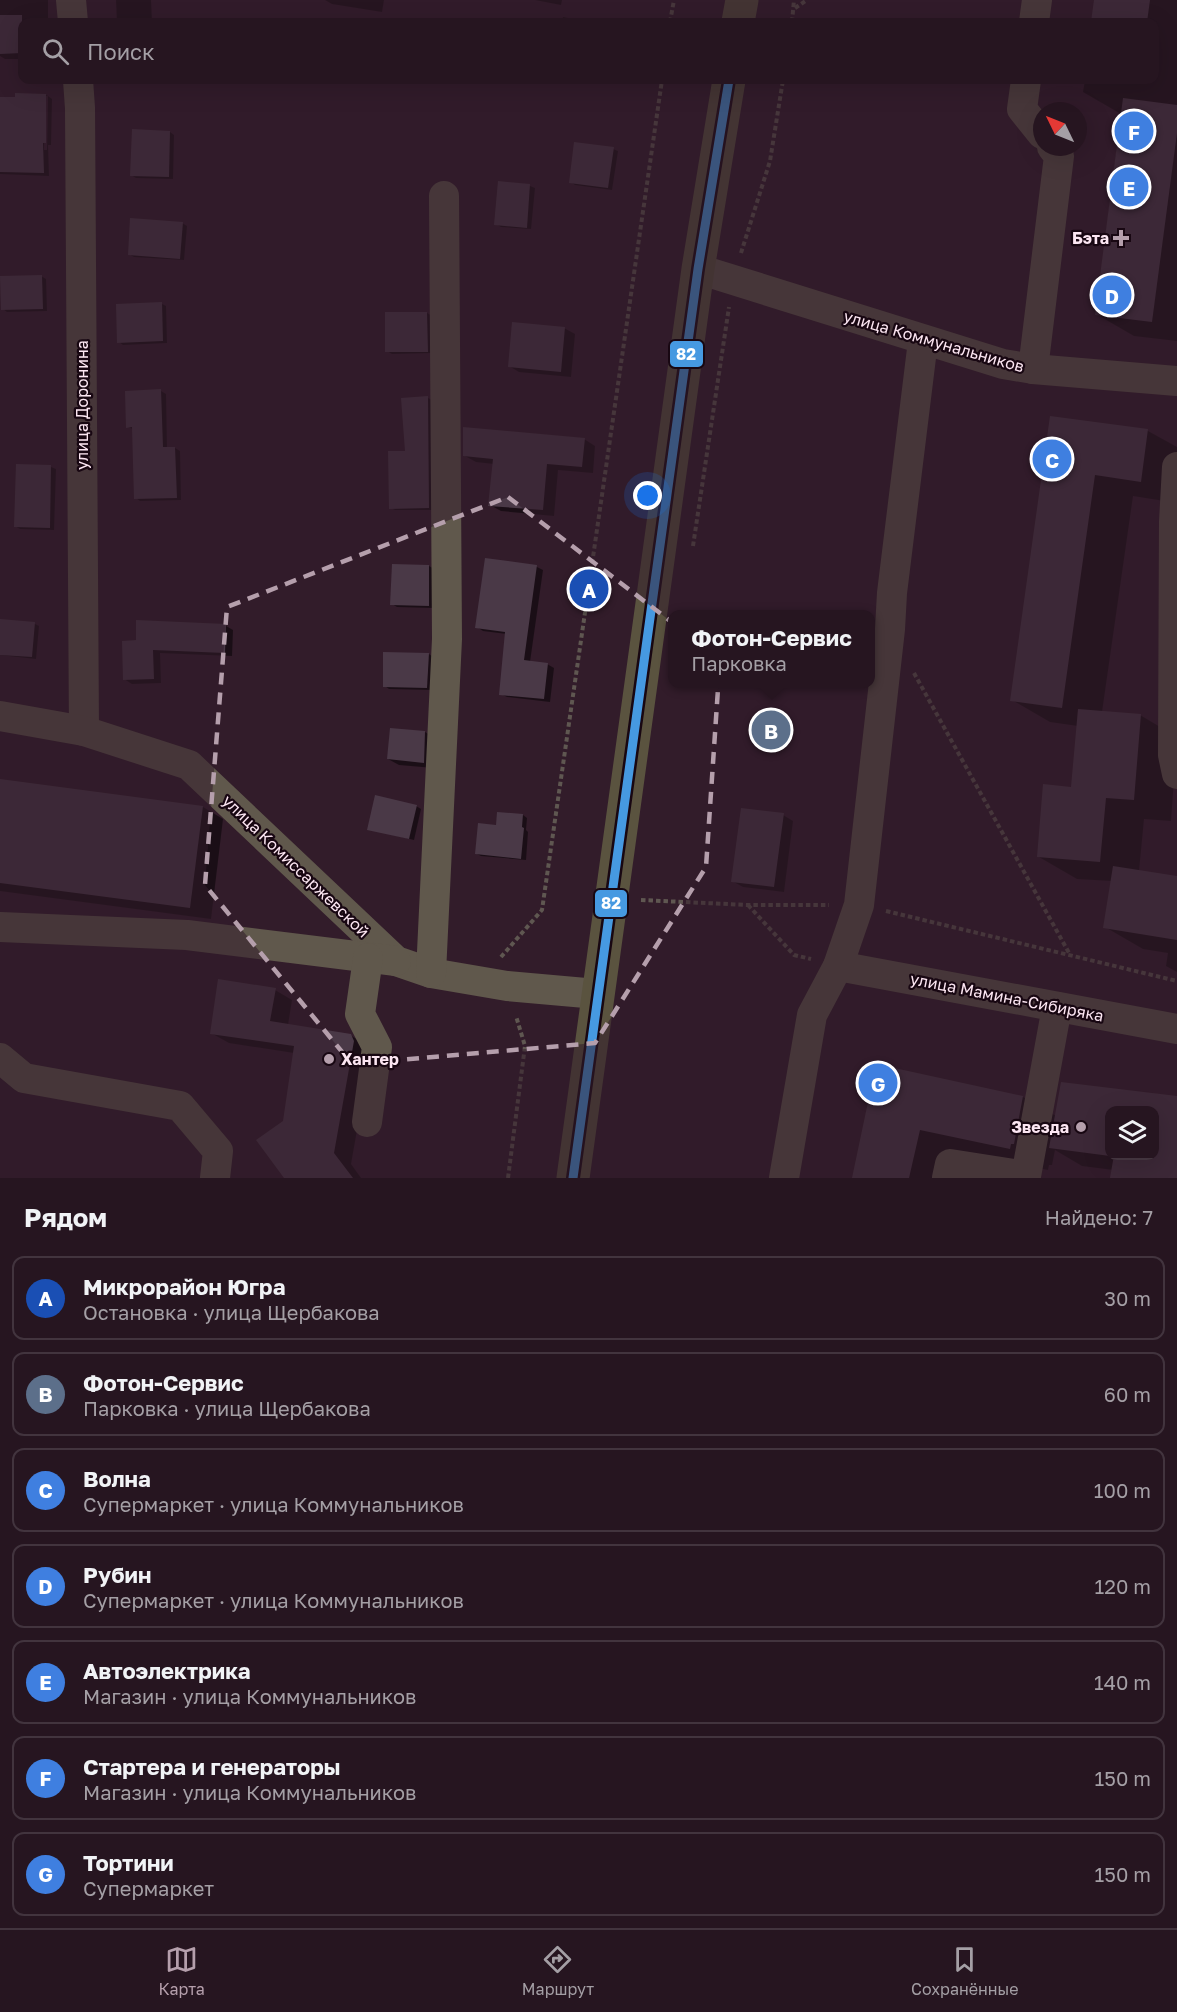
<!DOCTYPE html>
<html lang="ru">
<head>
<meta charset="utf-8">
<style>
  body { margin:0; font-family:"Golos Text",sans-serif; background:#2e1e29; color:#f1f3f6 }
  .controls { position:absolute; right:18px; bottom:18px; display:grid; overflow:hidden; border-radius:12px; box-shadow:0 6px 24px #0002 }
  .controls button { width:54px; height:54px; display:grid; place-items:center; padding:0; border:0; border-bottom:2px solid #42343e; background:#261520; color:#f1f3f6; font:30px sans-serif }
  .compass { position:absolute; left:1033px; top:102px; width:54px; height:54px; border-radius:50%; background:#261520; box-shadow:0 6px 24px #0002; rotate:313deg }
  .you { position:absolute; left:648px; top:496px; width:21px; height:21px; margin:-15px; border:4px solid #fff; border-radius:50%; background:#1a73e8; box-shadow:0 0 0 9px #1a73e833 }
  .badge { display:grid; place-items:center; width:39px; height:39px; border-radius:50%; background:#b59fac; color:#fff; font-size:20px; font-weight:700 }
  .pin { position:absolute; translate:-50% -50%; border:3px solid #fff; box-shadow:0 2px 6px #0006 }
  .popup { position:absolute; left:668px; top:610px; width:207px; height:78px; box-sizing:border-box; display:grid; place-content:center; border-radius:12px; background:#261520; filter:drop-shadow(0 2px 4px #0005); font-size:20px; white-space:nowrap; color:#a49fa5 }
  .popup b { font-size:22px; color:#f1f3f6 }
  .popup::after { content:''; position:absolute; left:50%; top:100%; margin-left:-12px; border:12px solid transparent; border-top-color:#261520 }
  .list { margin:0; padding:0; list-style:none }
  h2 { display:flex; justify-content:space-between; align-items:center; height:78px; margin:0; padding:0 24px; font-size:26px }
  h2 small { font-size:20px; font-weight:400; color:#a49fa5 }
  .list li { display:grid; grid-template-columns:39px 1fr auto; gap:18px; align-items:center; box-sizing:border-box; height:84px; margin:0 12px 12px; padding:0 12px; border:2px solid #42343e; border-radius:12px }
  .list b { display:block; font-size:22px; white-space:nowrap }
  .list p { margin:0; font-size:20px; white-space:nowrap; color:#a49fa5 }
  .list em { font-size:20px; font-style:normal; color:#a49fa5 }
  .icon { flex:none; width:33px; height:33px; fill:none; stroke:currentColor; stroke-width:2; stroke-linecap:round; stroke-linejoin:round }
  .map { position:relative; flex:none; width:1177px; height:1178px; overflow:hidden }
  .search { position:absolute; background:#261520; box-shadow:0 6px 24px #0002; left:18px; right:18px; top:18px; height:66px; display:flex; align-items:center; gap:15px; box-sizing:border-box; padding:0 21px; border-radius:12px; color:#a49fa5; font-size:22px }
  .sheet { height:750px; background:#261520 }
  nav { display:flex; justify-content:space-around; align-items:center; box-sizing:border-box; height:84px; border-top:2px solid #42343e; background:#261520; font-size:16px; color:#a49fa5 }
  nav a { display:grid; justify-items:center; gap:3px }
  nav .on { color:#b59fac }
  .map>svg:first-child { display:block }
</style>
</head>
<body>
<div class="map">
<svg width="1177" height="1178" viewBox="0 0 1177 1178">
  <rect width="100%" height="100%" fill="#321c2a"/>
  <g fill="#0007" fill-rule="evenodd">
    <path d="M0,0H48V18L55,22H22V59H5L0,56Z"/>
    <path d="M116,0H151L152,22H117Z"/>
    <path d="M325,0H384L382,12L332,4Z"/>
    <path d="M535,0H562L561,5Z"/>
    <path d="M1096,0H1177V341L1134,336L1096,314L1121,114L1083,92L1085,80H1154V22H1093Z"/>
    <path d="M563,17L588,22H590H562Z"/>
    <path d="M46,95L48,96H45L44,150H47L48,96L52,99L51,145H48L49,176L0,174V99Z"/>
    <path d="M170,132L174,135L173,179L136,178L131,175Z"/>
    <path d="M613,149L618,151L612,190L575,185L571,182Z"/>
    <path d="M499,183L530,186L535,188L531,229L501,227L496,224Z"/>
    <path d="M182,223L187,226L184,260L134,257L129,254Z"/>
    <path d="M41,276L46,279L47,311L7,312L3,309Z"/>
    <path d="M162,304L166,306L167,343L123,345L119,342Z"/>
    <path d="M427,313L432,316V353L392,354L387,351Z"/>
    <path d="M564,328L575,334L571,377L519,372L509,366Z"/>
    <path d="M161,391L166,394L167,448H175L180,451L181,500L140,501L136,498L133,429L128,427Z"/>
    <path d="M428,398L432,400L433,510H395L391,508L407,452Z"/>
    <path d="M1051,417L1148,431L1177,447V503L1133,496L1102,712L1140,715L1177,737L1171,821L1144,819L1139,871L1177,877V972L1166,966L1168,953L1143,949L1105,927L1112,881L1077,879L1039,857L1073,788L1078,726L1050,722L1012,700Z"/>
    <path d="M584,439L595,446L593,473L558,470L554,516L501,511L490,505L494,464L476,462L465,456Z"/>
    <path d="M51,467L56,469L54,530L20,529L15,526Z"/>
    <path d="M487,560L537,567L543,570L530,662L547,664L554,668L550,702L507,697L501,694L507,634L483,631L477,627Z"/>
    <path d="M429,566L434,569V608L397,607L392,604Z"/>
    <path d="M0,621L35,624L39,626L36,659L0,655Z"/>
    <path d="M226,626L233,630L232,656L160,653L161,683L132,684L124,679L123,642Z"/>
    <path d="M429,654L433,657L432,690L389,689L385,686Z"/>
    <path d="M425,732L435,738L434,768L399,765L388,759Z"/>
    <path d="M0,780L203,807L223,819L211,919L0,891Z"/>
    <path d="M416,806L421,809L414,840L369,829Z"/>
    <path d="M523,815L527,818L526,830L528,832L526,860L481,856L477,854L498,827Z"/>
    <path d="M783,815L793,821L784,892L743,887L732,881Z"/>
    <path d="M275,990L292,1000L288,1025L350,1035L368,1046L371,1051L351,1164L361,1178H286L284,1122L294,1053L229,1043L211,1033Z"/>
    <path d="M877,1066L1023,1097L1056,1116L1177,1097V1178L1082,1166L1055,1150L1052,1165H1049L1048,1170L958,1151L952,1178H853ZM1110,1110H1154V1156H1110Z"/>
  </g>
  <g fill="#4a3947">
    <path d="M1094,0H1150L1147,22H1091Z"/>
    <path d="M0,15H22V53L0,54Z"/>
    <path d="M15,93L46,94V143H43L44,173L0,172V97H15Z"/>
    <path d="M1123,98L1177,105V133L1152,322L1095,315Z"/>
    <path d="M132,129L170,131L169,177L130,176Z"/>
    <path d="M574,142L614,147L608,188L569,183Z"/>
    <path d="M498,181L530,184L527,228L494,225Z"/>
    <path d="M130,218L183,222L180,259L128,255Z"/>
    <path d="M42,275L43,309L1,310L0,276Z"/>
    <path d="M162,302L163,341L117,343L116,304Z"/>
    <path d="M385,312H427L428,352H385Z"/>
    <path d="M512,322L565,327L561,372L508,367Z"/>
    <path d="M161,389L163,447H175L177,498L134,499L132,427L126,428L125,391Z"/>
    <path d="M428,396L429,508L389,509L388,451H405L401,398Z"/>
    <path d="M1050,416L1148,429L1141,482L1095,475L1062,708L1010,701Z"/>
    <path d="M463,427L585,438L582,467L547,464L543,510L488,506L493,459L463,456Z"/>
    <path d="M16,464L51,465L50,528L14,527Z"/>
    <path d="M485,558L537,565L524,660L548,663L544,699L499,695L505,632L475,628Z"/>
    <path d="M392,564L429,565V606L390,605Z"/>
    <path d="M0,619L35,622L32,657L0,655Z"/>
    <path d="M136,620L226,624L225,653L153,650L154,679L123,680L122,641L136,640Z"/>
    <path d="M383,652L429,653L427,688L383,687Z"/>
    <path d="M1078,709L1141,714L1134,800L1106,798L1100,862L1037,857L1043,784L1071,787Z"/>
    <path d="M390,728L425,731L424,763L387,759Z"/>
    <path d="M0,779L203,806L190,908L0,883Z"/>
    <path d="M375,795L417,805L409,839L367,830Z"/>
    <path d="M741,808L784,813L774,887L731,882Z"/>
    <path d="M497,812L523,814L522,827L524,828L521,859L475,854L478,823L496,825Z"/>
    <path d="M1113,866L1177,876V940L1103,928Z"/>
    <path d="M218,979L276,988L270,1021L351,1034L354,1041L334,1153L353,1178H284L256,1140L283,1121L294,1046L210,1034Z"/>
    <path d="M876,1064L1023,1096L1014,1144H1011L1010,1149L920,1130L909,1178H852Z"/>
    <path d="M1061,1082L1177,1096V1178H1110L1114,1155H1155V1110H1110V1156L1049,1148Z"/>
  </g>
  <g fill="none" stroke-linecap="round" stroke-linejoin="round">
    <g stroke="#5f5751" stroke-width="4" stroke-dasharray="4.5 3" stroke-linecap="butt">
      <path d="M795,8L807,0"/>
      <path d="M670,22L674,0"/>
      <path d="M792,22L794,0"/>
      <path d="M741,253L770,161L783,80"/>
      <path d="M693,546L729,307"/>
      <path d="M914,673L1069,953"/>
      <path d="M641,900L748,905H829"/>
      <path d="M748,905L794,955L811,959"/>
      <path d="M886,911L1177,981"/>
      <path d="M501,957L542,910L662,80"/>
      <path d="M508,1178L525,1046L516,1016"/>
    </g>
    <g stroke="#60584c" stroke-width="30">
      <path d="M71,0L73,22"/>
      <path d="M1034,22L1037,0"/>
      <path d="M78,80L80,108L84,731"/>
      <path d="M1026,80L1022,109L1042,134"/>
      <path d="M698,269L1003,364L1033,369L1177,381"/>
      <path d="M1033,369L1059,156L1052,147"/>
      <path d="M1177,467L1174,522L1173,755L1177,774"/>
      <path d="M0,716L84,731L189,765L396,961L431,973L507,986L597,994"/>
      <path d="M0,927L187,935L396,961"/>
      <path d="M838,966L1177,1029"/>
      <path d="M431,973L447,639L444,196"/>
      <path d="M0,1058L24,1078L180,1106L218,1151L215,1178"/>
      <path d="M367,1122L377,1047L360,1014L368,958"/>
      <path d="M784,1178L812,1015L838,966L859,905L890,629L892,593L923,341"/>
      <path d="M947,1178L950,1164L1026,1176L1057,1007"/>
    </g>
    <g stroke="#5a533f" stroke-width="33">
      <path d="M738,22L742,0"/>
      <path d="M573,1178L698,269L729,80"/>
    </g>
    <g stroke="#180712" stroke-width="14">
      <path id="bus-1" d="M573,1178L698,269L729,80"/>
    </g>
    <use href="#bus-1" stroke="#4699e1" stroke-width="9"/>
  </g>
  <path d="M0 0H1177V1178H0ZM508,497L720,659L706,867L595,1043L352,1064L205,885L227,607Z" fill="#321c2a" fill-opacity=".55" fill-rule="evenodd"/>
  <path fill="none" stroke="#b59fac" stroke-width="4.5" stroke-dasharray="12 8" stroke-linejoin="round" d="M508,497L720,659L706,867L595,1043L352,1064L205,885L227,607Z"/>
  <g fill="#b59fac" stroke="#180712" stroke-width="2">
    <path d="M1118 229h6v6h6v6h-6v6h-6v-6h-6v-6h6z"/>
    <circle cx="329" cy="1059" r="6"/>
    <circle cx="1081" cy="1127" r="6"/>
  </g>
  <g text-anchor="middle" stroke-width="4.5" stroke-linejoin="round" paint-order="stroke">
    <g font-size="16" font-weight="bold" fill="#fce6f2" stroke="#180712" text-anchor="end">
      <text x="1109" y="244">Бэта</text>
      <text x="341" y="1065" text-anchor="start">Хантер</text>
      <text x="1069" y="1133">Звезда</text>
    </g>
    <g font-size="16" fill="#fce6f2" stroke="#180712">
      <text transform="translate(934 341) rotate(16)" y="6">улица Коммунальников</text>
      <text transform="translate(82 405) rotate(-90)" y="6">улица Доронина</text>
      <text transform="translate(296 866) rotate(44)" y="6">улица Комиссаржевской</text>
      <text transform="translate(1007 997) rotate(11)" y="6">улица Мамина-Сибиряка</text>
    </g>
  </g>
  <g stroke="#180712" stroke-width="2">
    <rect x="669" y="340" width="35" height="28" rx="6" fill="#4699e1"/>
    <rect x="594" y="889" width="34" height="29" rx="6" fill="#4699e1"/>
  </g>
  <g font-size="16" text-anchor="middle" font-weight="bold" fill="#fff">
    <text x="686" y="360">82</text>
    <text x="611" y="909">82</text>
  </g>
</svg>
<div class="controls">
<button><svg class="icon" aria-label="layers" viewBox="0 0 24 24"><path d="M12 4l9 5-9 5-9-5zM3 14l9 5 9-5"/></svg></button>
</div>
<svg class="compass" viewBox="-18 -18 36 36"><path d="M0-13l5 13h-10z" fill="#e53935"/><path d="M0 13l5-13h-10z" fill="#a49fa5"/></svg>
<div class="you"></div>
<div class="pin badge" style="left:589px;top:589px;background:#1a4fb4">A</div>
<div class="pin badge" style="left:771px;top:730px;background:#5c6f8a">B</div>
<div class="popup"><b>Фотон-Сервис</b>Парковка</div>
<div class="pin badge" style="left:1052px;top:459px;background:#3f7fe0">C</div>
<div class="pin badge" style="left:1112px;top:295px;background:#3f7fe0">D</div>
<div class="pin badge" style="left:1129px;top:187px;background:#3f7fe0">E</div>
<div class="pin badge" style="left:1134px;top:131px;background:#3f7fe0">F</div>
<div class="pin badge" style="left:878px;top:1083px;background:#3f7fe0">G</div>
<div class="search"><svg class="icon" aria-label="search" viewBox="0 0 24 24"><circle cx="10" cy="10" r="6"/><path d="M15 15l6 6"/></svg>Поиск</div>
</div>
<section class="sheet">
<h2>Рядом<small>Найдено: 7</small></h2>
<ul class="list">
<li><span class="badge" style="background:#1a4fb4">A</span><div><b>Микрорайон Югра</b><p>Остановка · улица Щербакова</p></div><em>30 m</em></li>
<li><span class="badge" style="background:#5c6f8a">B</span><div><b>Фотон-Сервис</b><p>Парковка · улица Щербакова</p></div><em>60 m</em></li>
<li><span class="badge" style="background:#3f7fe0">C</span><div><b>Волна</b><p>Супермаркет · улица Коммунальников</p></div><em>100 m</em></li>
<li><span class="badge" style="background:#3f7fe0">D</span><div><b>Рубин</b><p>Супермаркет · улица Коммунальников</p></div><em>120 m</em></li>
<li><span class="badge" style="background:#3f7fe0">E</span><div><b>Автоэлектрика</b><p>Магазин · улица Коммунальников</p></div><em>140 m</em></li>
<li><span class="badge" style="background:#3f7fe0">F</span><div><b>Стартера и генераторы</b><p>Магазин · улица Коммунальников</p></div><em>150 m</em></li>
<li><span class="badge" style="background:#3f7fe0">G</span><div><b>Тортини</b><p>Супермаркет</p></div><em>150 m</em></li>
</ul>
</section>
<nav>
<a class="on"><svg class="icon" aria-label="map" viewBox="0 0 24 24"><path d="M3 6l6-2 6 2 6-2v14l-6 2-6-2-6 2zM9 4v14M15 6v14"/></svg>Карта</a>
<a><svg class="icon" aria-label="directions" viewBox="0 0 24 24"><path d="M12 3l9 9-9 9-9-9zM9 14v-3h6M13 9l2 2-2 2"/></svg>Маршрут</a>
<a><svg class="icon" aria-label="saved" viewBox="0 0 24 24"><path d="M7 4h10v16l-5-4-5 4z"/></svg>Сохранённые</a>
</nav>
</body>
</html>
